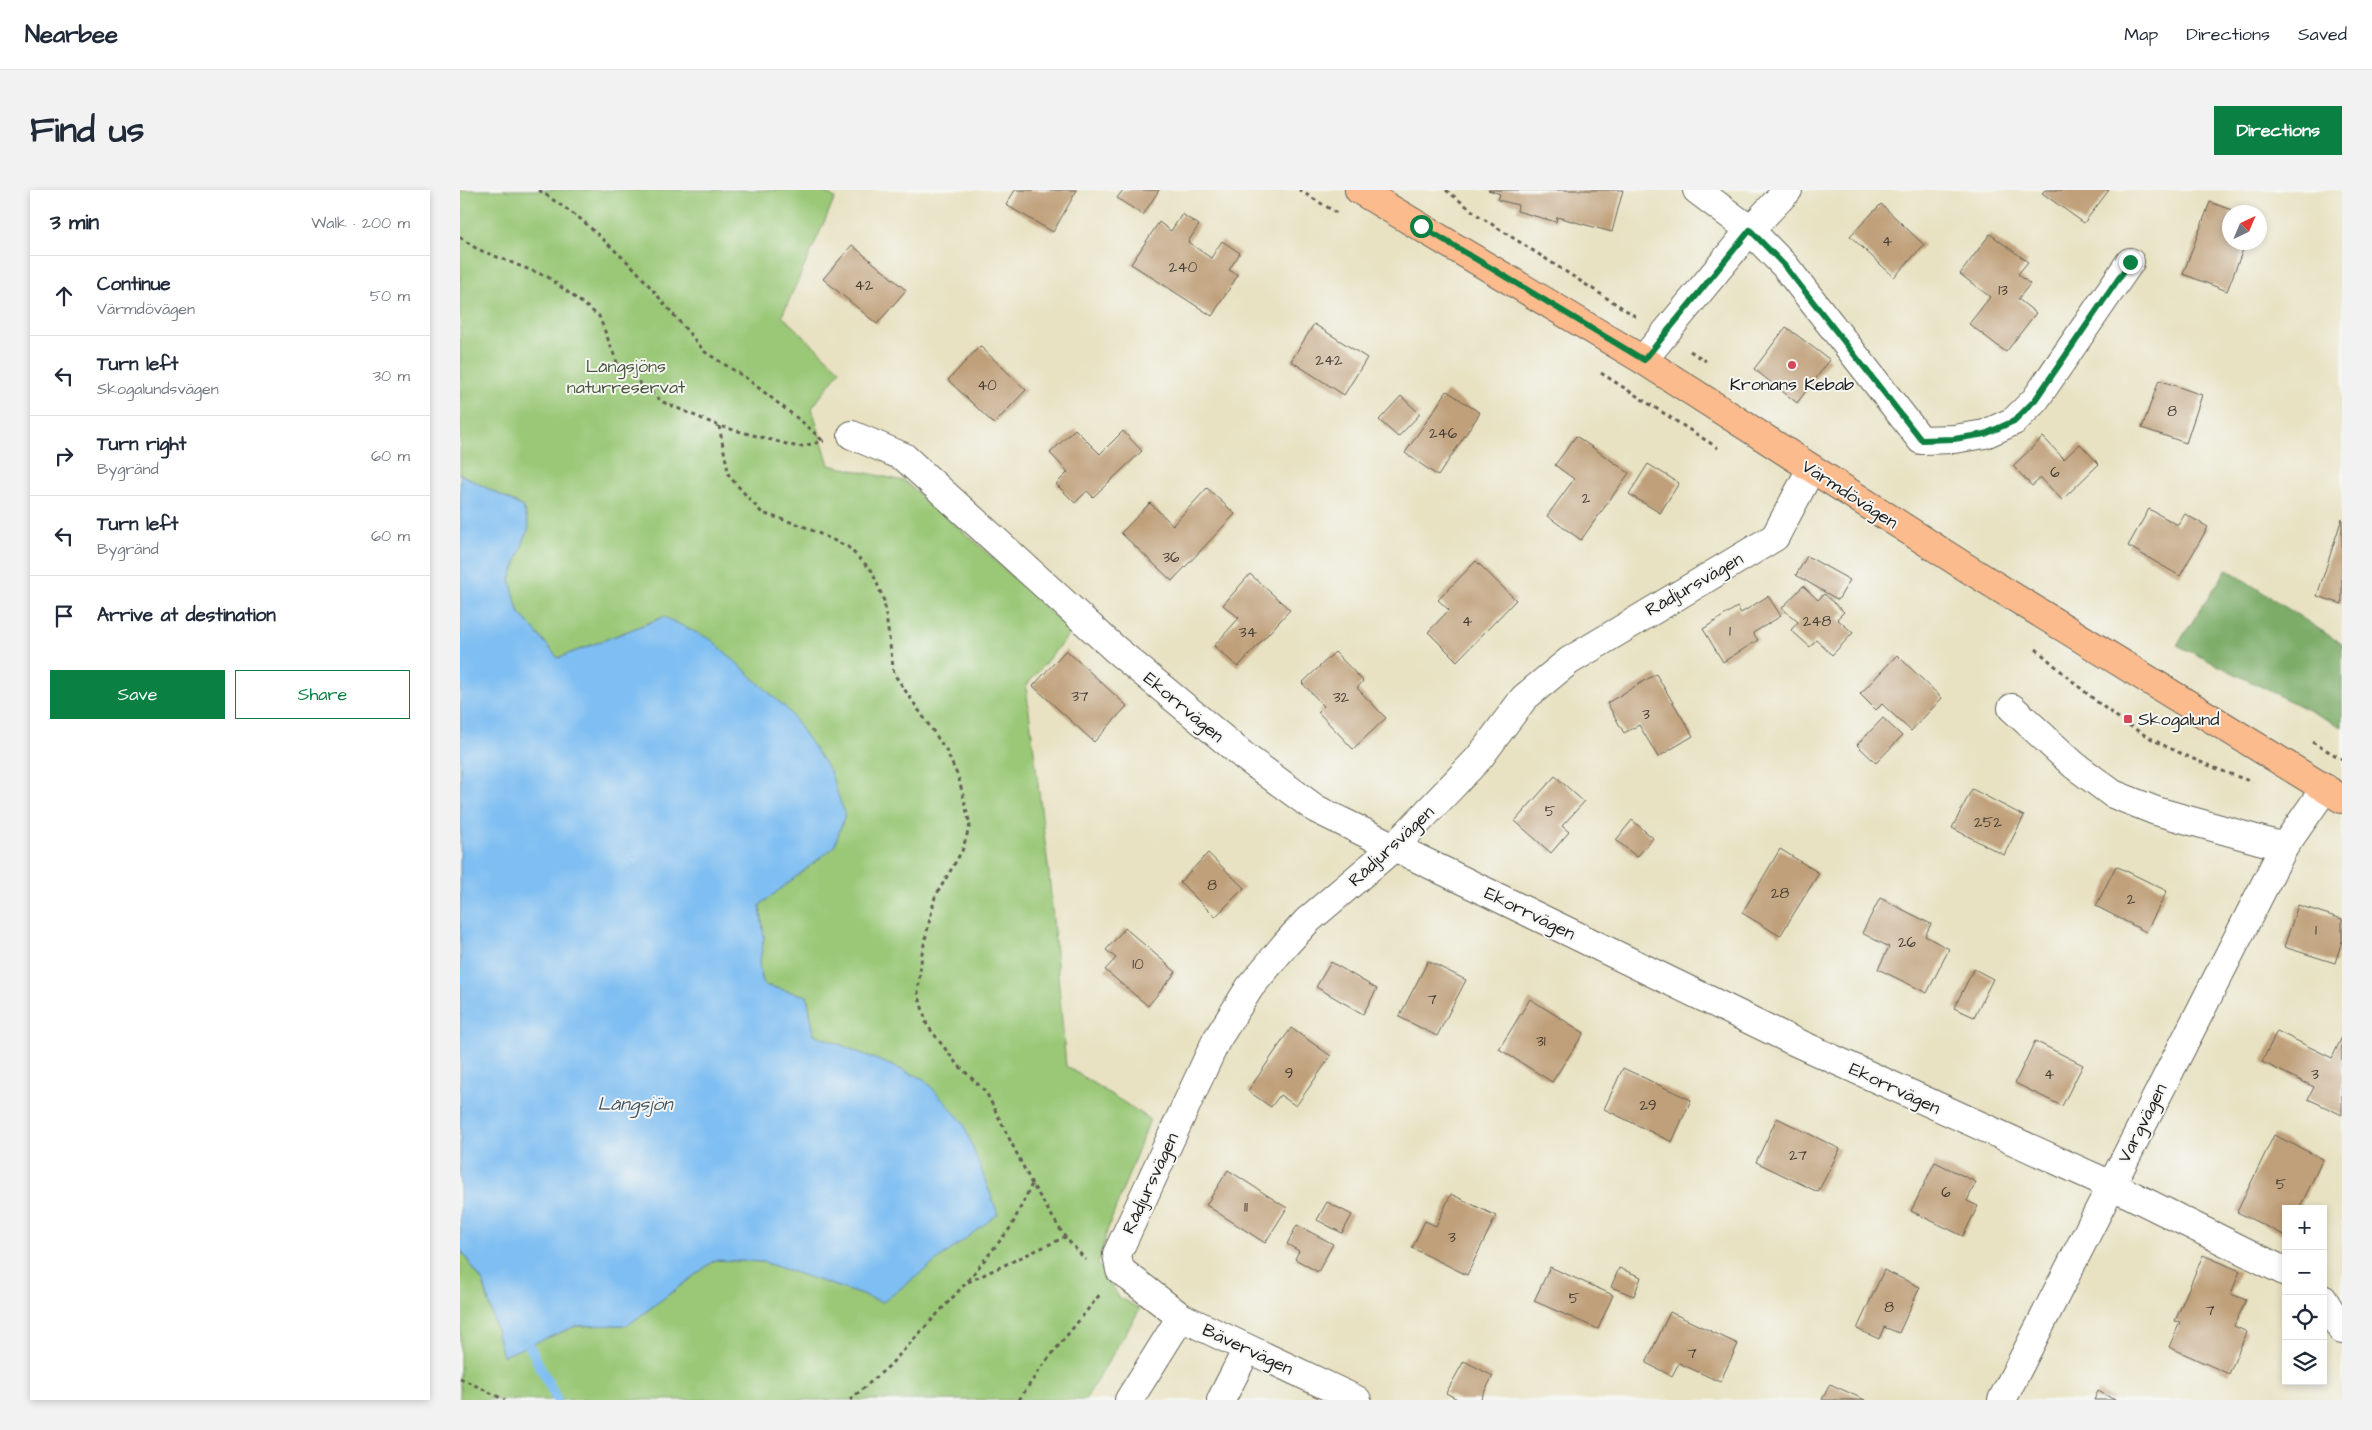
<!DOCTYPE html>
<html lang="en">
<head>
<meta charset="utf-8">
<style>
  body { margin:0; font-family:"Architects Daughter",sans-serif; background:#f2f2f3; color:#1f2937 }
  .controls { position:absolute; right:15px; bottom:15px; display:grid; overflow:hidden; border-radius:0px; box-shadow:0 2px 8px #0003 }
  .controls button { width:45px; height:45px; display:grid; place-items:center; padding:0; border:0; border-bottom:1px solid #e0e1e3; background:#fff; color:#1f2937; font:25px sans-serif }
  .compass { position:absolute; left:1762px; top:15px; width:45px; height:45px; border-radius:50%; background:#fff; box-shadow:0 2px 8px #0003; rotate:44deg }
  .stop { position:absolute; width:15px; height:15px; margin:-11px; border:4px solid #0b8043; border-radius:50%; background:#fff }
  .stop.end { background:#0b8043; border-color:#fff; box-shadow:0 1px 5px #0008 }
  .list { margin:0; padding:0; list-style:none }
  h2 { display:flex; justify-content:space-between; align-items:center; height:65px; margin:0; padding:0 20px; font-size:21px }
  h2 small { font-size:16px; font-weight:400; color:#747a83 }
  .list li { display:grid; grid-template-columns:32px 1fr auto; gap:15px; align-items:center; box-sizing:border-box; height:80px; padding:0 20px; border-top:1px solid #e0e1e3 }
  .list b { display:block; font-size:19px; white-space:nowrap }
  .list p { margin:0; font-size:16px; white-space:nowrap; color:#747a83 }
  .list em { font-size:16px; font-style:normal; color:#747a83 }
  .actions { display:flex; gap:10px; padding:15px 20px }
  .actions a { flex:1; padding:11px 0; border:1px solid #0b8043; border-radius:0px; text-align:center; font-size:18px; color:#0b8043 }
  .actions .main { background:#0b8043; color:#fff }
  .icon { flex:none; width:28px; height:28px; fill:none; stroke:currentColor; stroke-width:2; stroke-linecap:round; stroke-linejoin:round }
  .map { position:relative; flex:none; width:1882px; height:1210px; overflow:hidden; border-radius:0px }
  header { display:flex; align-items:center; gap:30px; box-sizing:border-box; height:70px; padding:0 25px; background:#fff; border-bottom:1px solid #e0e1e3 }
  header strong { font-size:24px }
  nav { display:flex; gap:28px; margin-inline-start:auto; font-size:18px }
  .intro { display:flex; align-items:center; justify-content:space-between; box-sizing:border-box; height:120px; padding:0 30px }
  h1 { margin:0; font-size:35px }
  .button { padding:12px 22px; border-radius:0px; background:#0b8043; color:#fff; font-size:18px; font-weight:700 }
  main { display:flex; gap:30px; padding:0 30px }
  aside { flex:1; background:#fff; border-radius:0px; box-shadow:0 2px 8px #0003 }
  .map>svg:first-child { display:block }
</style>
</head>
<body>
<header>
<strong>Nearbee</strong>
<nav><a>Map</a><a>Directions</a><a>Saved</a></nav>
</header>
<div class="intro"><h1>Find us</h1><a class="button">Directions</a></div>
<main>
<aside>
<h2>3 min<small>Walk · 200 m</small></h2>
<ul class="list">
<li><svg class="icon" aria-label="ahead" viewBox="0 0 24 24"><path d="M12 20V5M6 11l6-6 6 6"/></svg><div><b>Continue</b><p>Värmdövägen</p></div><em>50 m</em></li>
<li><svg class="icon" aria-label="left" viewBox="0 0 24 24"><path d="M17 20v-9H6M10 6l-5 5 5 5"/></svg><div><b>Turn left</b><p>Skogalundsvägen</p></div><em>30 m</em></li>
<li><svg class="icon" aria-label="right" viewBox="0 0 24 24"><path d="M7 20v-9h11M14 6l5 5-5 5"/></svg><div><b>Turn right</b><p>Bygränd</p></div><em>60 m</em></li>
<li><svg class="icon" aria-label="left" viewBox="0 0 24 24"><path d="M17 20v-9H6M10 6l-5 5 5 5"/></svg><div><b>Turn left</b><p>Bygränd</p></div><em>60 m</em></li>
<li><svg class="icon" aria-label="arrive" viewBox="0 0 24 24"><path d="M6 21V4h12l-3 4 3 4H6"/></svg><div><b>Arrive at destination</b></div></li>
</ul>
<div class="actions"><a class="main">Save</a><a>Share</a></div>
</aside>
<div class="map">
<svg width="1882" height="1210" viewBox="0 0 1882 1210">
  <rect width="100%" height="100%" fill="#f6f6f2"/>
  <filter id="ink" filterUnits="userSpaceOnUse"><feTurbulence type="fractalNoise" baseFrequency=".02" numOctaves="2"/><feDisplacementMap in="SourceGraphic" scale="10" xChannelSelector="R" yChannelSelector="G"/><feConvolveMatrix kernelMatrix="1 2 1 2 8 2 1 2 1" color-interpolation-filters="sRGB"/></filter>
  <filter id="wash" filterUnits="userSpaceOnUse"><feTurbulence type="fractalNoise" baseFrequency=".0096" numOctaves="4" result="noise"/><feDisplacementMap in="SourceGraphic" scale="20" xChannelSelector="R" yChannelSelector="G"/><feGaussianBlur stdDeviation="1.12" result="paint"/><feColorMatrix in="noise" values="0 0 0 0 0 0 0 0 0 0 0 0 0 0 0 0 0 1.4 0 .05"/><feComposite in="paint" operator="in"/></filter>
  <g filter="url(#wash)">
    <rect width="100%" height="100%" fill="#e8e2c2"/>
    <path fill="#9ac877" stroke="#5b724a" d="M0,0H361L375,8L322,126L380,180L352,218L369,275L444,291L520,356L611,442L566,496L589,684L606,876L690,929L647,1041L638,1074L659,1107L680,1119L625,1210H0V1059L24,1094L43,1165L116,1136L168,1135L255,1070L303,1072L423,1112L464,889L354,844L347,806L304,795L299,776L304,747L300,715L374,657L204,427L98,468L58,421L50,389L69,337L63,317L0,284Z"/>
    <path fill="#7bac68" stroke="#4c6442" d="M1767,379L1882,454V537L1717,455Z"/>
    <path fill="#7ebef2" stroke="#4d6d87" d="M0,284L63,317L69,337L50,389L58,421L98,468L204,427L252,450L328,520L370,581L385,625L374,657L300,715L304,747L299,776L304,795L347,806L354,844L464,889L503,932L538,1024L423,1112L303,1072L255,1070L168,1135L116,1136L43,1166L24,1094L0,1059Z"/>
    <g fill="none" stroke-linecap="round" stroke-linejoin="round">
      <path stroke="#7ebef2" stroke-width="10" d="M69,1155L97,1210"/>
    </g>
    <g id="blocks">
      <g fill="#c0a07a">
        <path d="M555,0H617L593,42L546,15Z"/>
        <path d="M663,0H699L683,25L657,8Z"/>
        <path d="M1028,0H1163L1152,42L1097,27L1096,32L1057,21L1058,15L1038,10L1040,4Z"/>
        <path d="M1585,0H1649L1624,33L1582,3Z"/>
        <path d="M1750,12L1777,22H1770V52H1786L1767,101L1723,84Z"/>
        <path d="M1421,14L1464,55L1434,87L1390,46Z"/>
        <path d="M722,24L739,35L728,52L751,68L762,51L780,63L769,80L778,85L752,126L671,74L699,32L711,41Z"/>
        <path d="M1530,44L1568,72L1558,84L1570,94L1558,109L1576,123L1546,162L1509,134L1530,107L1500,84Z"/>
        <path d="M392,55L446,100L417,134L363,89Z"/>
        <path d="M854,134L907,168L884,205L831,171Z"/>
        <path d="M1326,137L1370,170L1337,213L1294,179Z"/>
        <path d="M520,156L566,200L534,234L488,190Z"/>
        <path d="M1699,190L1742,205L1726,253L1682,238Z"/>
        <path d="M987,201L1020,223L978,286L945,263Z"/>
        <path d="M941,206L960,224L938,247L919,230Z"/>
        <path d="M615,239L640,264L663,241L682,261L633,307L627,301L615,313L596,294L608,282L590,263Z"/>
        <path d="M1116,246L1169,283L1121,350L1087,326L1114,289L1095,275Z"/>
        <path d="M1583,247L1604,269L1620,254L1639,274L1602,310L1581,288L1572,296L1553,276Z"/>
        <path d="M1188,274L1219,293L1200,323L1169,304Z"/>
        <path d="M747,298L775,324L712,391L661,343L690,313L713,335Z"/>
        <path d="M1689,319L1718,335L1725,324L1748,337L1720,386L1668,356Z"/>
        <path d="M1882,328V414L1857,406Z"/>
        <path d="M1347,366L1390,390L1378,410L1336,385Z"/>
        <path d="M1016,371L1056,410L997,471L968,442L989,420L978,410Z"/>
        <path d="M790,384L830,420L778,477L754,456L779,428L763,415Z"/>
        <path d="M1343,396L1358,410L1364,404L1384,422L1377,429L1393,443L1372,465L1356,450L1350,457L1331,440L1338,432L1322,418Z"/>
        <path d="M1308,406L1321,426L1293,443L1298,450L1263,472L1243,439L1277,417L1281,423Z"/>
        <path d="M606,460L667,516L634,552L573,496Z"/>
        <path d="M875,462L903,491L897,498L926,528L893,559L858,522L864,516L842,493Z"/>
        <path d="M1437,465L1482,508L1451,541L1422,514L1416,520L1400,504Z"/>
        <path d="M1196,484L1233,546L1198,567L1179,535L1164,543L1147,513Z"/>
        <path d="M1423,528L1442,546L1416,573L1397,555Z"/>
        <path d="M1095,586L1124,612L1102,636L1109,642L1091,663L1055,631Z"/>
        <path d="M1512,599L1564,626L1544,665L1492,638Z"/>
        <path d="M1172,630L1193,648L1177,667L1156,650Z"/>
        <path d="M1320,659L1359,683L1320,746L1282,723Z"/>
        <path d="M748,663L784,698L755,727L720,692Z"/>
        <path d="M1656,676L1707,701L1686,742L1636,716Z"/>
        <path d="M1420,708L1471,734L1465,746L1489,759L1467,803L1418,779L1429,757L1402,743Z"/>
        <path d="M1838,715L1882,729V751L1875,773L1824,757Z"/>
        <path d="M665,738L716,782L688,816L645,780L656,768L646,760Z"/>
        <path d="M968,771L1006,790L977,846L939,827Z"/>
        <path d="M871,772L917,799L903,824L856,797Z"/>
        <path d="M1514,779L1533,789L1514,827L1494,818Z"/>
        <path d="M1070,809L1124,843L1092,892L1039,859Z"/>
        <path d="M831,838L871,866L836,916L820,905L811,917L788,901Z"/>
        <path d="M1817,841L1872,868L1882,847V925L1848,909L1854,897L1802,872Z"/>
        <path d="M1575,851L1623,875L1602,916L1555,893Z"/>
        <path d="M1163,878L1231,910L1212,952L1144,919Z"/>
        <path d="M1317,928L1380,959L1358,1002L1296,972Z"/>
        <path d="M1814,945L1863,969L1839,1019H1826V1046L1777,1022Z"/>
        <path d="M1475,972L1516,992L1507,1011L1518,1016L1503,1046L1451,1021Z"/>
        <path d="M768,980L827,1018L805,1053L746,1015Z"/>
        <path d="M991,1004L1036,1026L1007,1085L952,1058L965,1031L976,1036Z"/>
        <path d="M867,1012L892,1025L882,1043L857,1030Z"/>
        <path d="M837,1035L873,1054L858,1082L835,1069L839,1061L827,1054Z"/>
        <path d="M1743,1065L1780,1081L1771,1104L1786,1110L1774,1136L1787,1142L1769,1184L1709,1157L1720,1132L1715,1131Z"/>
        <path d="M1090,1077L1153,1105L1138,1139L1074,1111Z"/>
        <path d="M1159,1078L1181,1087L1174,1106L1151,1097Z"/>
        <path d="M1424,1080L1460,1097L1439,1143L1424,1137L1419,1149L1397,1139Z"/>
        <path d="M1210,1122L1278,1154L1260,1192L1219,1173L1212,1186L1186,1173Z"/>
        <path d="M1004,1171L1033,1186L1020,1210H999L986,1203Z"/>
        <path d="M1370,1194L1405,1210H1362Z"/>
        <path d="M1638,1201L1655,1210H1634Z"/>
      </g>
    </g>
  </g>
  <g filter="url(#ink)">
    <use href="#blocks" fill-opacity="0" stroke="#636156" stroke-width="1"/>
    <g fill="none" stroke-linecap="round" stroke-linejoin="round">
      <g stroke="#636156" stroke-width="30">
        <g id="minor">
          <path d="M1237,0L1290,40L1325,76L1461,250L1494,249L1525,244L1554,231L1575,210L1670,72"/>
          <path d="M1183,170L1290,40L1328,0"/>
          <path d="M392,245L444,267L655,459L785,567L856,619L1329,849L1651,995L1826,1082"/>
          <path d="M1552,518L1614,575L1653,604L1696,621L1824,657"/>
          <path d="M1863,1109L1882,1140"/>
          <path d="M669,1210L721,1127"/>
          <path d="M761,1210L787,1159"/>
          <path d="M897,1210L721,1127L660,1080L657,1064L756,851L790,797L825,755L847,731L934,657L1019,568L1064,508L1109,471L1315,347L1351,279"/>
          <path d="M1542,1210L1824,657L1865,598"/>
        </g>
      </g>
      <g stroke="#636156" stroke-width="30">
        <path id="major" d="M899,0L1183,170L1510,380L1882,609"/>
      </g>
      <g stroke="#636156" stroke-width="3" stroke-dasharray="4 4" stroke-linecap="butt">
        <path d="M79,0L122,30L175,79L245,162L286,188L346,235L363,251"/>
        <path d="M839,0L877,23"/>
        <path d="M986,0L1019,26L1178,128"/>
        <path d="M0,47L17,59L88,87L139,126L158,175L203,212L259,236L338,257L364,251"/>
        <path d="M1230,161L1246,171"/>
        <path d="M1141,183L1258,258"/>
        <path d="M259,236L269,286L302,323L343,336L388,357L412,381L424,411L434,484L486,560L499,589L510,635L502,661L475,707L462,763L458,803L467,835L496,873L526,902L572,994L605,1047L626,1070"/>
        <path d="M1576,459C1609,488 1644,521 1683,544C1718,564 1754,578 1792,592"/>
        <path d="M1852,552L1882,569"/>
        <path d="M508,1092L605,1047"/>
        <path d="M0,1188L45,1210"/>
        <path d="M390,1210L429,1176L506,1093L551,1037L572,994"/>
        <path d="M559,1210L580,1179L641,1103"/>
      </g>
      <use href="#minor" stroke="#fff" stroke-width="28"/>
      <use href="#major" stroke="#fbbb8d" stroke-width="28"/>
    </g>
  </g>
  <g fill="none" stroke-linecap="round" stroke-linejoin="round" filter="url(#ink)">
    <path stroke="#0b8043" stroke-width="6" d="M961,36L1184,170L1290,40L1325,76L1461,250L1494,249L1525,244L1554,231L1575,210L1670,72"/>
  </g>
  <g fill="#d1495b" stroke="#f6f6f2" stroke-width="2">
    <circle cx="1332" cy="175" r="5"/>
    <rect x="1663" y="524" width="10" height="10" rx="2.5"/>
  </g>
  <g text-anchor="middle" stroke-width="4" stroke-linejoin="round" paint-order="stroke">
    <g font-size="15" fill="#453d34">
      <text x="1427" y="56">4</text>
      <text x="723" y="82">240</text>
      <text x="404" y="100">42</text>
      <text x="1543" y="105">13</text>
      <text x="869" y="175">242</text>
      <text x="527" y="200">40</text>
      <text x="1712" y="226">8</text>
      <text x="983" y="248">246</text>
      <text x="1595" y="287">6</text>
      <text x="1126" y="313">2</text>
      <text x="711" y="372">36</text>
      <text x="1007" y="436">4</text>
      <text x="1357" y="436">248</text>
      <text x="1270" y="446">1</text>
      <text x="788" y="447">34</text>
      <text x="620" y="511">37</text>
      <text x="881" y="512">32</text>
      <text x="1186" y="529">3</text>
      <text x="1090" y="626">5</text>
      <text x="1528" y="637">252</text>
      <text x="752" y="700">8</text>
      <text x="1320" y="708">28</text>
      <text x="1671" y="714">2</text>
      <text x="1856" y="745">1</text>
      <text x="1447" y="757">26</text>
      <text x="678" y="779">10</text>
      <text x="972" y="814">7</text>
      <text x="1081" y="856">31</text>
      <text x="829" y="888">9</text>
      <text x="1589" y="889">4</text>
      <text x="1855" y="889">3</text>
      <text x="1188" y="920">29</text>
      <text x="1338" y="970">27</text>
      <text x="1821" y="999">5</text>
      <text x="1486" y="1007">6</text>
      <text x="786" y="1022">11</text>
      <text x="992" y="1052">3</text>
      <text x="1114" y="1113">5</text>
      <text x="1429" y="1122">8</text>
      <text x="1750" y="1125">7</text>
      <text x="1232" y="1168">7</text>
    </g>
    <g font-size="18" fill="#48583c" stroke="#f6f6f2">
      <text x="166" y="182">Långsjöns<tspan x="166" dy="21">naturreservat</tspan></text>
    </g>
    <g font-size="18" fill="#1c1c1c" stroke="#f6f6f2">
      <text x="1332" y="200">Kronans Kebab</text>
      <text x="1678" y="535" text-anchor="start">Skogalund</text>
    </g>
    <g font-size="18" fill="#1c1c1c" stroke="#f6f6f2">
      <text transform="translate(1390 304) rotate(33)" y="6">Värmdövägen</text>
      <text transform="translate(1234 394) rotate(-30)" y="6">Rådjursvägen</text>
      <text transform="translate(724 517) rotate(40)" y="6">Ekorrvägen</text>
      <text transform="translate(931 656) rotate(-43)" y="6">Rådjursvägen</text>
      <text transform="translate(1070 723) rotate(26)" y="6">Ekorrvägen</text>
      <text transform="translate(1435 898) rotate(25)" y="6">Ekorrvägen</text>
      <text transform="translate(1682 933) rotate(-63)" y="6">Vargvägen</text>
      <text transform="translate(690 993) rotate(-65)" y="6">Rådjursvägen</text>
      <text transform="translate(788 1159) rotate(25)" y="6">Bävervägen</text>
    </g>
    <g font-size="19" font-style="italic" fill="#3e5567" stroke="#f6f6f2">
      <text x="175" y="920">Långsjön</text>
    </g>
  </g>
</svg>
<div class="controls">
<button>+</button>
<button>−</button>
<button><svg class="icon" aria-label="locate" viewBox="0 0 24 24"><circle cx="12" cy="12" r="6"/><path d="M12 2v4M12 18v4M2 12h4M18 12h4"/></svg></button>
<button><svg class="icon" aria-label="layers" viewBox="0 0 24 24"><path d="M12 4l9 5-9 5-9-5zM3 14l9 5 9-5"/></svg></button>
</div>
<svg class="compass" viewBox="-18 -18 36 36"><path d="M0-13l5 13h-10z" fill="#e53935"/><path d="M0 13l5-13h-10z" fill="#747a83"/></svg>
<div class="stop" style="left:961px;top:36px"></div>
<div class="stop end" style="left:1670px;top:72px"></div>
</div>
</main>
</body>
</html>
